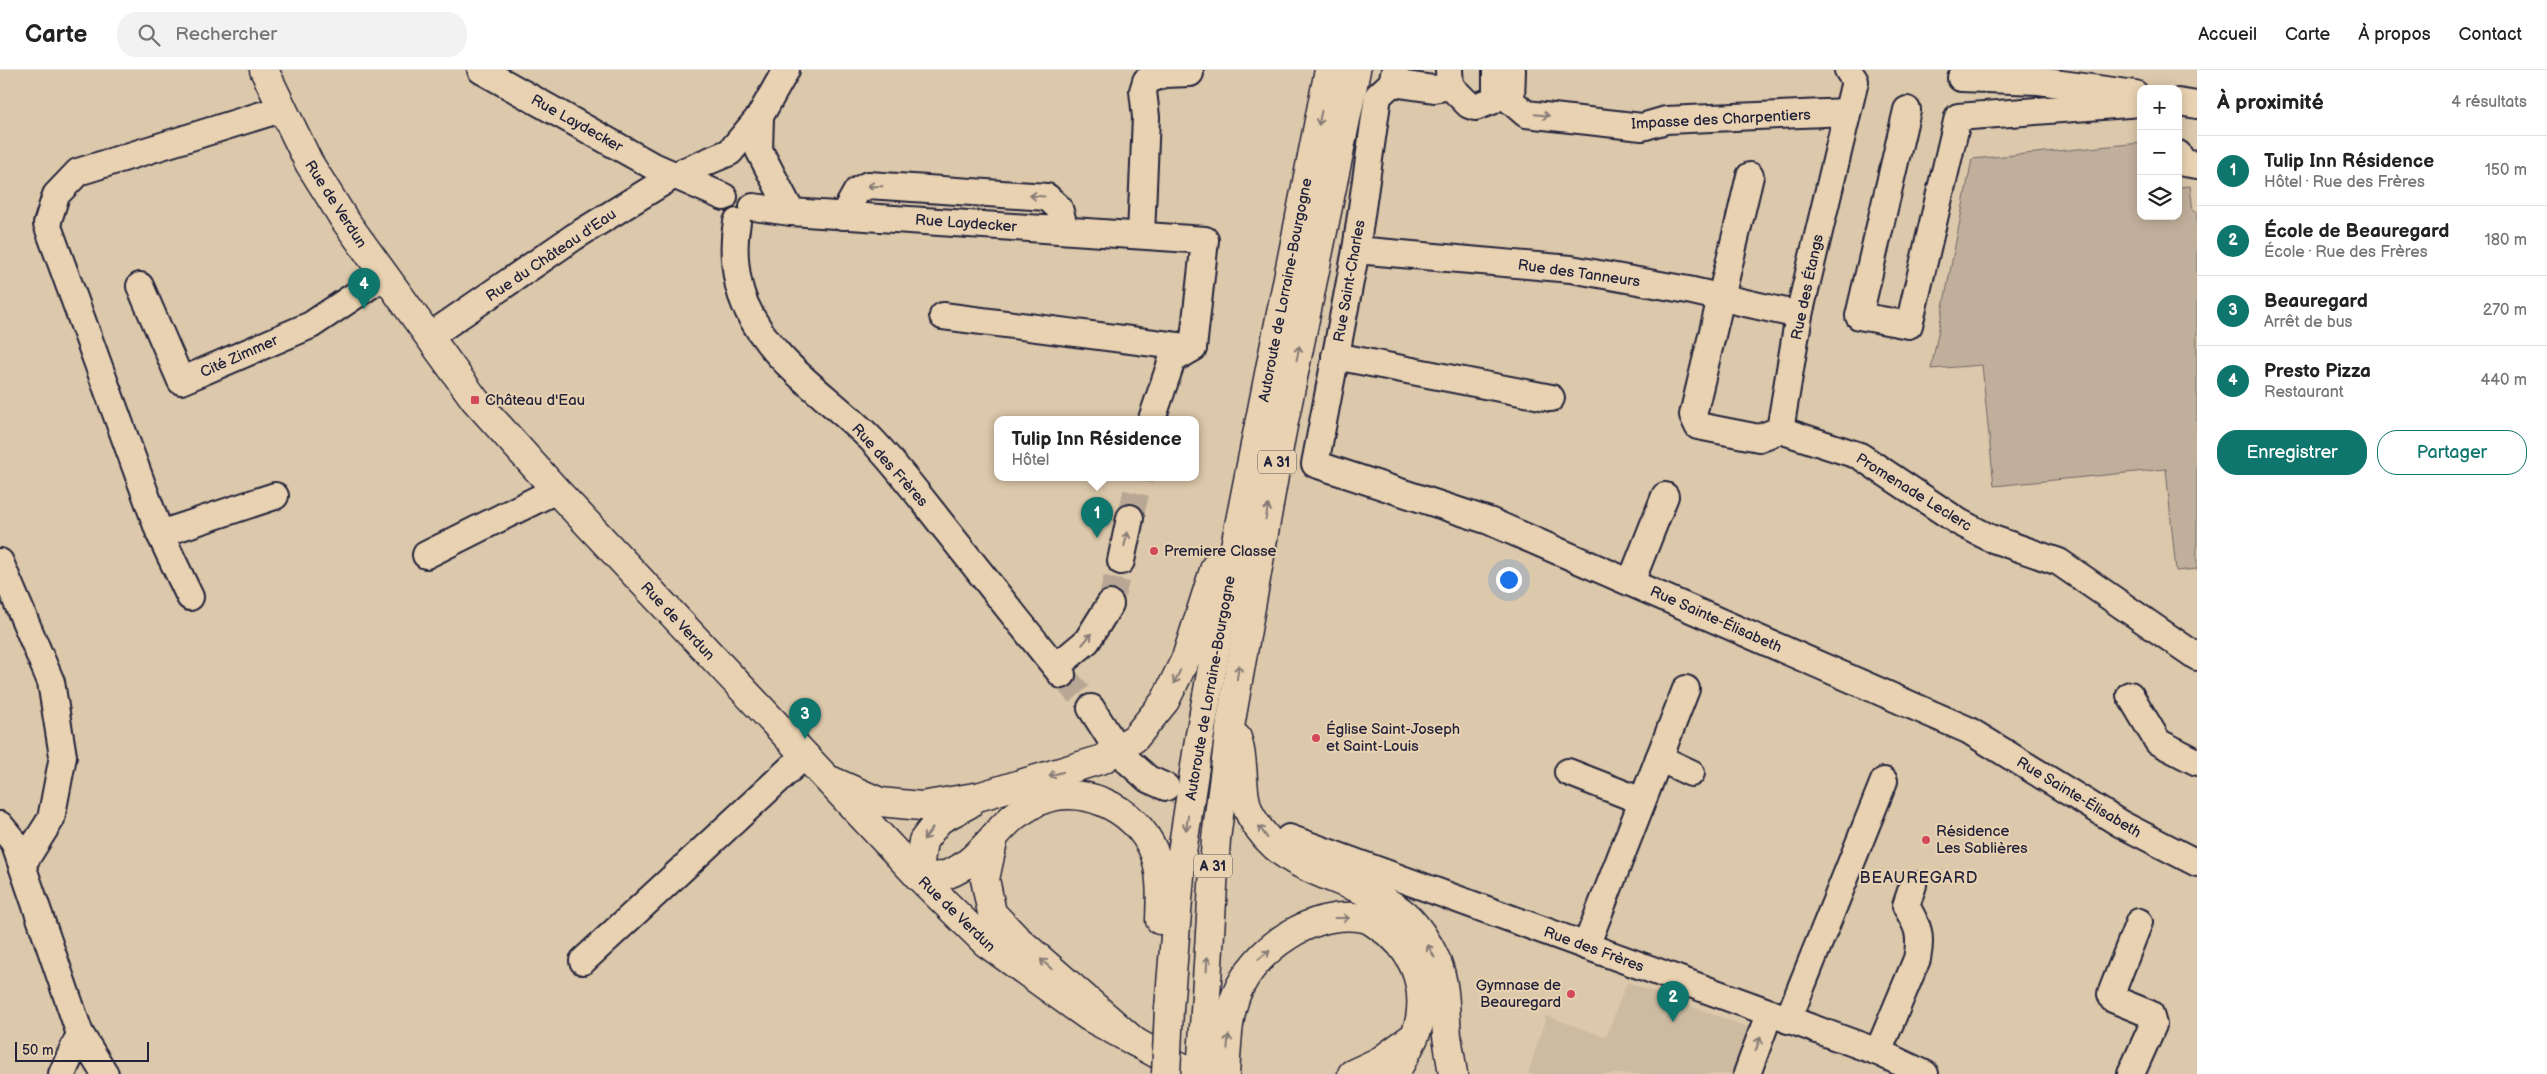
<!DOCTYPE html>
<html lang="fr">
<head>
<meta charset="utf-8">
<style>
  body { margin:0; font-family:"Balsamiq Sans",sans-serif; background:#f2f2f2; color:#222 }
  .controls { position:absolute; right:15px; top:15px; display:grid; overflow:hidden; border-radius:10px; box-shadow:0 2px 12px #0003 }
  .controls button { width:45px; height:45px; display:grid; place-items:center; padding:0; border:0; border-bottom:1px solid #e0e0e0; background:#fff; color:#222; font:25px sans-serif }
  .scale { position:absolute; left:15px; bottom:12px; width:134px; box-sizing:border-box; padding-left:5px; border:2px solid #22223b; border-top:0; font-size:14px; line-height:18px; white-space:nowrap; color:#22223b; -webkit-text-stroke:4px #e8d2b1; paint-order:stroke }
  .you { position:absolute; left:1508px; top:509px; width:18px; height:18px; margin:-12px; border:4px solid #fff; border-radius:50%; background:#1a73e8; box-shadow:0 0 0 8px #1a73e833 }
  .badge { display:grid; place-items:center; width:32px; height:32px; border-radius:50%; background:#0f766e; color:#fff; font-size:16px; font-weight:700 }
  .pin { position:absolute; translate:-50% -41px; filter:drop-shadow(0 1px 2px #0008) }
  .pin::after { content:''; position:absolute; top:26px; width:18px; height:15px; background:inherit; clip-path:polygon(0 0,100% 0,50% 100%) }
  .popup { position:absolute; left:994px; top:346px; width:205px; height:65px; box-sizing:border-box; display:grid; place-content:center; border-radius:10px; background:#fff; filter:drop-shadow(0 1px 4px #0005); font-size:16px; white-space:nowrap; color:#767676 }
  .popup b { font-size:19px; color:#222 }
  .popup::after { content:''; position:absolute; left:50%; top:100%; margin-left:-10px; border:10px solid transparent; border-top-color:#fff }
  .list { margin:0; padding:0; list-style:none }
  h2 { display:flex; justify-content:space-between; align-items:center; height:65px; margin:0; padding:0 20px; font-size:21px }
  h2 small { font-size:16px; font-weight:400; color:#767676 }
  .list li { display:grid; grid-template-columns:32px 1fr auto; gap:15px; align-items:center; box-sizing:border-box; height:70px; padding:0 20px; border-top:1px solid #e0e0e0 }
  .list b { display:block; font-size:19px; white-space:nowrap }
  .list p { margin:0; font-size:16px; white-space:nowrap; color:#767676 }
  .list em { font-size:16px; font-style:normal; color:#767676 }
  .actions { display:flex; gap:10px; padding:15px 20px }
  .actions a { flex:1; padding:11px 0; border:1px solid #0f766e; border-radius:20px; text-align:center; font-size:18px; color:#0f766e }
  .actions .main { background:#0f766e; color:#fff }
  .icon { flex:none; width:28px; height:28px; fill:none; stroke:currentColor; stroke-width:2; stroke-linecap:round; stroke-linejoin:round }
  .map { position:relative; flex:none; width:2197px; height:1004px; overflow:hidden }
  header { display:flex; align-items:center; gap:30px; box-sizing:border-box; height:70px; padding:0 25px; background:#fff; border-bottom:1px solid #e0e0e0 }
  header strong { font-size:24px }
  nav { display:flex; gap:28px; margin-inline-start:auto; font-size:18px }
  .search { width:350px; height:45px; background:#f2f2f2; display:flex; align-items:center; gap:12px; box-sizing:border-box; padding:0 18px; border-radius:20px; color:#767676; font-size:19px }
  main { display:flex }
  aside { flex:1; background:#fff }
  .map>svg:first-child { display:block }
</style>
</head>
<body>
<header>
<strong>Carte</strong>
<div class="search"><svg class="icon" aria-label="search" viewBox="0 0 24 24"><circle cx="10" cy="10" r="6"/><path d="M15 15l6 6"/></svg>Rechercher</div>
<nav><a>Accueil</a><a>Carte</a><a>À propos</a><a>Contact</a></nav>
</header>
<main>
<div class="map">
<svg width="2197" height="1004" viewBox="0 0 2197 1004">
  <rect width="100%" height="100%" fill="#dcc8aa"/>
  <filter id="ink" filterUnits="userSpaceOnUse"><feTurbulence type="fractalNoise" baseFrequency=".02" numOctaves="2"/><feDisplacementMap in="SourceGraphic" scale="10" xChannelSelector="R" yChannelSelector="G"/><feConvolveMatrix kernelMatrix="1 2 1 2 8 2 1 2 1" color-interpolation-filters="sRGB"/></filter>
  <g filter="url(#ink)">
    <path fill="#cdbba1" d="M1627,912L1752,959L1736,1004H1528L1546,946L1606,967Z"/>
    <path fill="#c0af9a" stroke="#71686a" d="M2141,73V146H2178V117L2190,116L2193,141H2197V499L2176,501L2166,399L1994,416L1982,295L1931,299L1972,89Z"/>
    <g fill="none" stroke-linecap="round" stroke-linejoin="round">
      <g stroke="#b7a794" stroke-width="26" stroke-dasharray="26 13" stroke-linecap="butt">
        <path d="M1130,448L1140,407"/>
        <path d="M1110,534L1121,491"/>
        <path d="M1062,605L1091,638"/>
        <path d="M1172,719L1270,760"/>
      </g>
      <g stroke="#22223b" stroke-width="30">
        <g id="minor">
          <path d="M481,0L651,95L724,127"/>
          <path d="M786,0L760,46L759,80L791,142"/>
          <path d="M1395,0L1392,13L1378,26L1356,180L1315,394L1489,451L1968,660L2121,754L2197,793"/>
          <path d="M1512,0L1511,31L1526,44L1642,57L1666,50L1847,42"/>
          <path d="M1961,8L2039,11L2135,24"/>
          <path d="M1392,13L1434,19L1450,16L1449,0"/>
          <path d="M1450,16L1469,35L1475,37L1492,31L1496,25V0"/>
          <path d="M2178,32L2197,35"/>
          <path d="M1907,40L1859,246L1909,255L1958,47L2141,33"/>
          <path d="M2178,84L2184,93L2197,95"/>
          <path d="M1750,106L1693,345L1698,356L1759,368L1780,360"/>
          <path d="M753,137L791,142L1205,170L1193,278L1172,290L1152,349"/>
          <path d="M843,146L857,121L868,115L1047,127L1059,138L1065,160"/>
          <path d="M737,152C732,177 735,211 745,234C770,292 828,326 871,369C897,396 920,427 944,457C983,506 1022,556 1062,605"/>
          <path d="M1141,165L1146,47L1143,21L1146,11L1164,4L1190,3"/>
          <path d="M1356,180L1571,199L1688,220L1799,245"/>
          <path d="M140,216L181,311L311,255L384,206"/>
          <path d="M943,246L1193,278"/>
          <path d="M430,266L574,167L673,106L730,82L760,46"/>
          <path d="M1335,286L1551,328"/>
          <path d="M1780,360L1860,386L1959,452L1990,468L2059,492L2197,587"/>
          <path d="M1780,360L1799,245L1855,11L1848,0"/>
          <path d="M160,464L275,426"/>
          <path d="M426,485L556,420"/>
          <path d="M1121,491L1130,448"/>
          <path d="M0,492L51,612L63,686L51,749L22,795"/>
          <path d="M1631,512L1665,426"/>
          <path d="M190,527L160,464L47,154L56,125L78,102L281,39"/>
          <path d="M1056,597L1087,571L1110,534"/>
          <path d="M2130,625L2158,672L2197,692"/>
          <path d="M1091,638L1110,668"/>
          <path d="M1659,688L1691,703"/>
          <path d="M1129,692L1148,709L1166,717"/>
          <path d="M1568,702L1642,731"/>
          <path d="M0,755L14,772L80,964L62,1004"/>
          <path d="M1289,768L1878,982L1925,1004"/>
          <path d="M1586,876L1686,619"/>
          <path d="M583,891L805,685"/>
          <path d="M1788,950L1884,711"/>
          <path d="M80,964L105,1004"/>
          <path d="M1878,982L1917,889C1922,865 1918,856 1906,836L1913,815"/>
          <path d="M1747,1004L1769,944"/>
          <path d="M2131,1004L2153,955L2150,944L2113,929L2111,924L2139,852"/>
        </g>
      </g>
      <g stroke="#22223b" stroke-width="31">
        <path id="major" d="M264,0L309,93L344,149L475,330L556,420L918,806L986,873L1089,947L1194,1004"/>
      </g>
      <g stroke="#22223b" stroke-width="31">
        <g id="highway">
          <path d="M1237,668C1246,693 1239,723 1251,746C1285,808 1349,804 1399,840C1415,851 1429,874 1437,892C1446,915 1445,942 1447,966C1449,979 1451,992 1453,1004"/>
          <path d="M830,710L880,732L921,736L981,726L1103,689L1135,668L1165,631L1186,588L1215,497"/>
          <path d="M969,734L939,750L923,771L918,806C927,806 940,808 948,804C974,795 991,767 1011,749C1017,743 1026,739 1033,734C1077,710 1136,737 1154,782C1162,803 1161,828 1160,850"/>
          <path d="M994,767L985,809L992,843L1016,868L1135,972"/>
          <path d="M1169,939L1182,782L1199,670L1224,532L1329,0"/>
          <path d="M1201,1004L1216,769L1231,651L1281,366L1356,0"/>
          <path d="M1225,1004C1227,978 1227,949 1236,925C1255,878 1313,839 1364,848C1369,849 1376,854 1380,857C1412,877 1426,912 1420,949C1417,967 1403,987 1395,1004"/>
          <path d="M1352,1004L1380,991L1410,969"/>
        </g>
      </g>
      <use href="#minor" stroke="#e8d2b1" stroke-width="26"/>
      <use href="#major" stroke="#e8d2b1" stroke-width="28"/>
      <use href="#highway" stroke="#e8d2b1" stroke-width="28"/>
      <g stroke="#22223b" stroke-width="31" stroke-linecap="butt">
        <path id="highway-bridge" d="M1166,1004L1169,939"/>
      </g>
      <use href="#highway-bridge" stroke="#e8d2b1" stroke-width="28"/>
    </g>
    <defs><path id="oneway-shaft" d="M-6 0H5M1.5-3L5.5 0L1.5 3" fill="none" stroke-width="1.6" stroke-linecap="round" stroke-linejoin="round" transform="scale(1.25)"/></defs>
    <g stroke="#857a76">
      <use href="#oneway-shaft" transform="translate(1542 45) rotate(6)"/>
      <use href="#oneway-shaft" transform="translate(1320 48) rotate(101)"/>
      <use href="#oneway-shaft" transform="translate(875 116) rotate(-179)"/>
      <use href="#oneway-shaft" transform="translate(1037 126) rotate(-176)"/>
      <use href="#oneway-shaft" transform="translate(1298 283) rotate(-79)"/>
      <use href="#oneway-shaft" transform="translate(1267 442) rotate(-79)"/>
      <use href="#oneway-shaft" transform="translate(1126 469) rotate(-77)"/>
      <use href="#oneway-shaft" transform="translate(1087 569) rotate(-50)"/>
      <use href="#oneway-shaft" transform="translate(1238 602) rotate(-81)"/>
      <use href="#oneway-shaft" transform="translate(1177 607) rotate(116)"/>
      <use href="#oneway-shaft" transform="translate(1056 704) rotate(163)"/>
      <use href="#oneway-shaft" transform="translate(1187 753) rotate(98)"/>
      <use href="#oneway-shaft" transform="translate(1263 762) rotate(-126)"/>
      <use href="#oneway-shaft" transform="translate(928 764) rotate(128)"/>
      <use href="#oneway-shaft" transform="translate(1342 848)"/>
      <use href="#oneway-shaft" transform="translate(1431 881) rotate(-119)"/>
      <use href="#oneway-shaft" transform="translate(1264 885) rotate(-38)"/>
      <use href="#oneway-shaft" transform="translate(1046 894) rotate(-139)"/>
      <use href="#oneway-shaft" transform="translate(1207 894) rotate(-87)"/>
      <use href="#oneway-shaft" transform="translate(1228 972) rotate(-84)"/>
      <use href="#oneway-shaft" transform="translate(1758 974) rotate(-70)"/>
    </g>
  </g>
  <g fill="#d1495b" stroke="#e8d2b1" stroke-width="2">
    <rect x="470" y="325" width="10" height="10" rx="2.5"/>
    <circle cx="1154" cy="481" r="5"/>
    <circle cx="1316" cy="668" r="5"/>
    <circle cx="1926" cy="770" r="5"/>
    <circle cx="1571" cy="924" r="5"/>
  </g>
  <g text-anchor="middle" stroke-width="4" stroke-linejoin="round" paint-order="stroke">
    <g fill="#e8d2b1" stroke="#5d575e" stroke-width="1">
      <rect x="1258" y="380.5" width="38" height="23" rx="4"/>
      <rect x="1194" y="784.5" width="38" height="23" rx="4"/>
    </g>
    <g font-size="14" font-weight="bold" fill="#22223b">
      <text x="1277" y="397">A 31</text>
      <text x="1213" y="801">A 31</text>
    </g>
    <g font-size="15" fill="#22223b" stroke="#e8d2b1">
      <text transform="translate(1721 49) rotate(-3)" y="5">Impasse des Charpentiers</text>
      <text transform="translate(577 53) rotate(29)" y="5">Rue Laydecker</text>
      <text transform="translate(336 134) rotate(57)" y="5">Rue de Verdun</text>
      <text transform="translate(966 153) rotate(4)" y="5">Rue Laydecker</text>
      <text transform="translate(551 185) rotate(-34)" y="5">Rue du Château d'Eau</text>
      <text transform="translate(1579 203) rotate(8)" y="5">Rue des Tanneurs</text>
      <text transform="translate(1349 211) rotate(-80)" y="5">Rue Saint-Charles</text>
      <text transform="translate(1807 217) rotate(-78)" y="5">Rue des Étangs</text>
      <text transform="translate(1285 220) rotate(-79)" y="5">Autoroute de Lorraine-Bourgogne</text>
      <text transform="translate(239 286) rotate(-24)" y="5">Cité Zimmer</text>
      <text transform="translate(890 395) rotate(48)" y="5">Rue des Frères</text>
      <text transform="translate(1914 422) rotate(32)" y="5">Promenade Leclerc</text>
      <text transform="translate(1716 549) rotate(24)" y="5">Rue Sainte-Élisabeth</text>
      <text transform="translate(678 551) rotate(47)" y="5">Rue de Verdun</text>
      <text transform="translate(1210 618) rotate(-80)" y="5">Autoroute de Lorraine-Bourgogne</text>
      <text transform="translate(2079 727) rotate(31)" y="5">Rue Sainte-Élisabeth</text>
      <text transform="translate(957 844) rotate(44)" y="5">Rue de Verdun</text>
      <text transform="translate(1594 879) rotate(20)" y="5">Rue des Frères</text>
    </g>
    <g font-size="15" fill="#22223b" stroke="#e8d2b1" text-anchor="start">
      <text x="485" y="335">Château d'Eau</text>
      <text x="1164" y="486">Premiere Classe</text>
      <text x="1326" y="664">Église Saint-Joseph<tspan x="1326" dy="17">et Saint-Louis</tspan></text>
      <text x="1936" y="766">Résidence<tspan x="1936" dy="17">Les Sablières</tspan></text>
      <text x="1561" y="920" text-anchor="end">Gymnase de<tspan x="1561" dy="17">Beauregard</tspan></text>
    </g>
    <g font-size="16" letter-spacing="1" fill="#22223b" stroke="#e8d2b1">
      <text x="1919" y="813">BEAUREGARD</text>
    </g>
  </g>
</svg>
<div class="controls">
<button>+</button>
<button>−</button>
<button><svg class="icon" aria-label="layers" viewBox="0 0 24 24"><path d="M12 4l9 5-9 5-9-5zM3 14l9 5 9-5"/></svg></button>
</div>
<div class="scale">50 m</div>
<div class="you"></div>
<div class="pin badge" style="left:1097px;top:468px">1</div>
<div class="popup"><b>Tulip Inn Résidence</b>Hôtel</div>
<div class="pin badge" style="left:1673px;top:952px">2</div>
<div class="pin badge" style="left:805px;top:669px">3</div>
<div class="pin badge" style="left:364px;top:239px">4</div>
</div>
<aside>
<h2>À proximité<small>4 résultats</small></h2>
<ul class="list">
<li><span class="badge">1</span><div><b>Tulip Inn Résidence</b><p>Hôtel · Rue des Frères</p></div><em>150 m</em></li>
<li><span class="badge">2</span><div><b>École de Beauregard</b><p>École · Rue des Frères</p></div><em>180 m</em></li>
<li><span class="badge">3</span><div><b>Beauregard</b><p>Arrêt de bus</p></div><em>270 m</em></li>
<li><span class="badge">4</span><div><b>Presto Pizza</b><p>Restaurant</p></div><em>440 m</em></li>
</ul>
<div class="actions"><a class="main">Enregistrer</a><a>Partager</a></div>
</aside>
</main>
</body>
</html>
